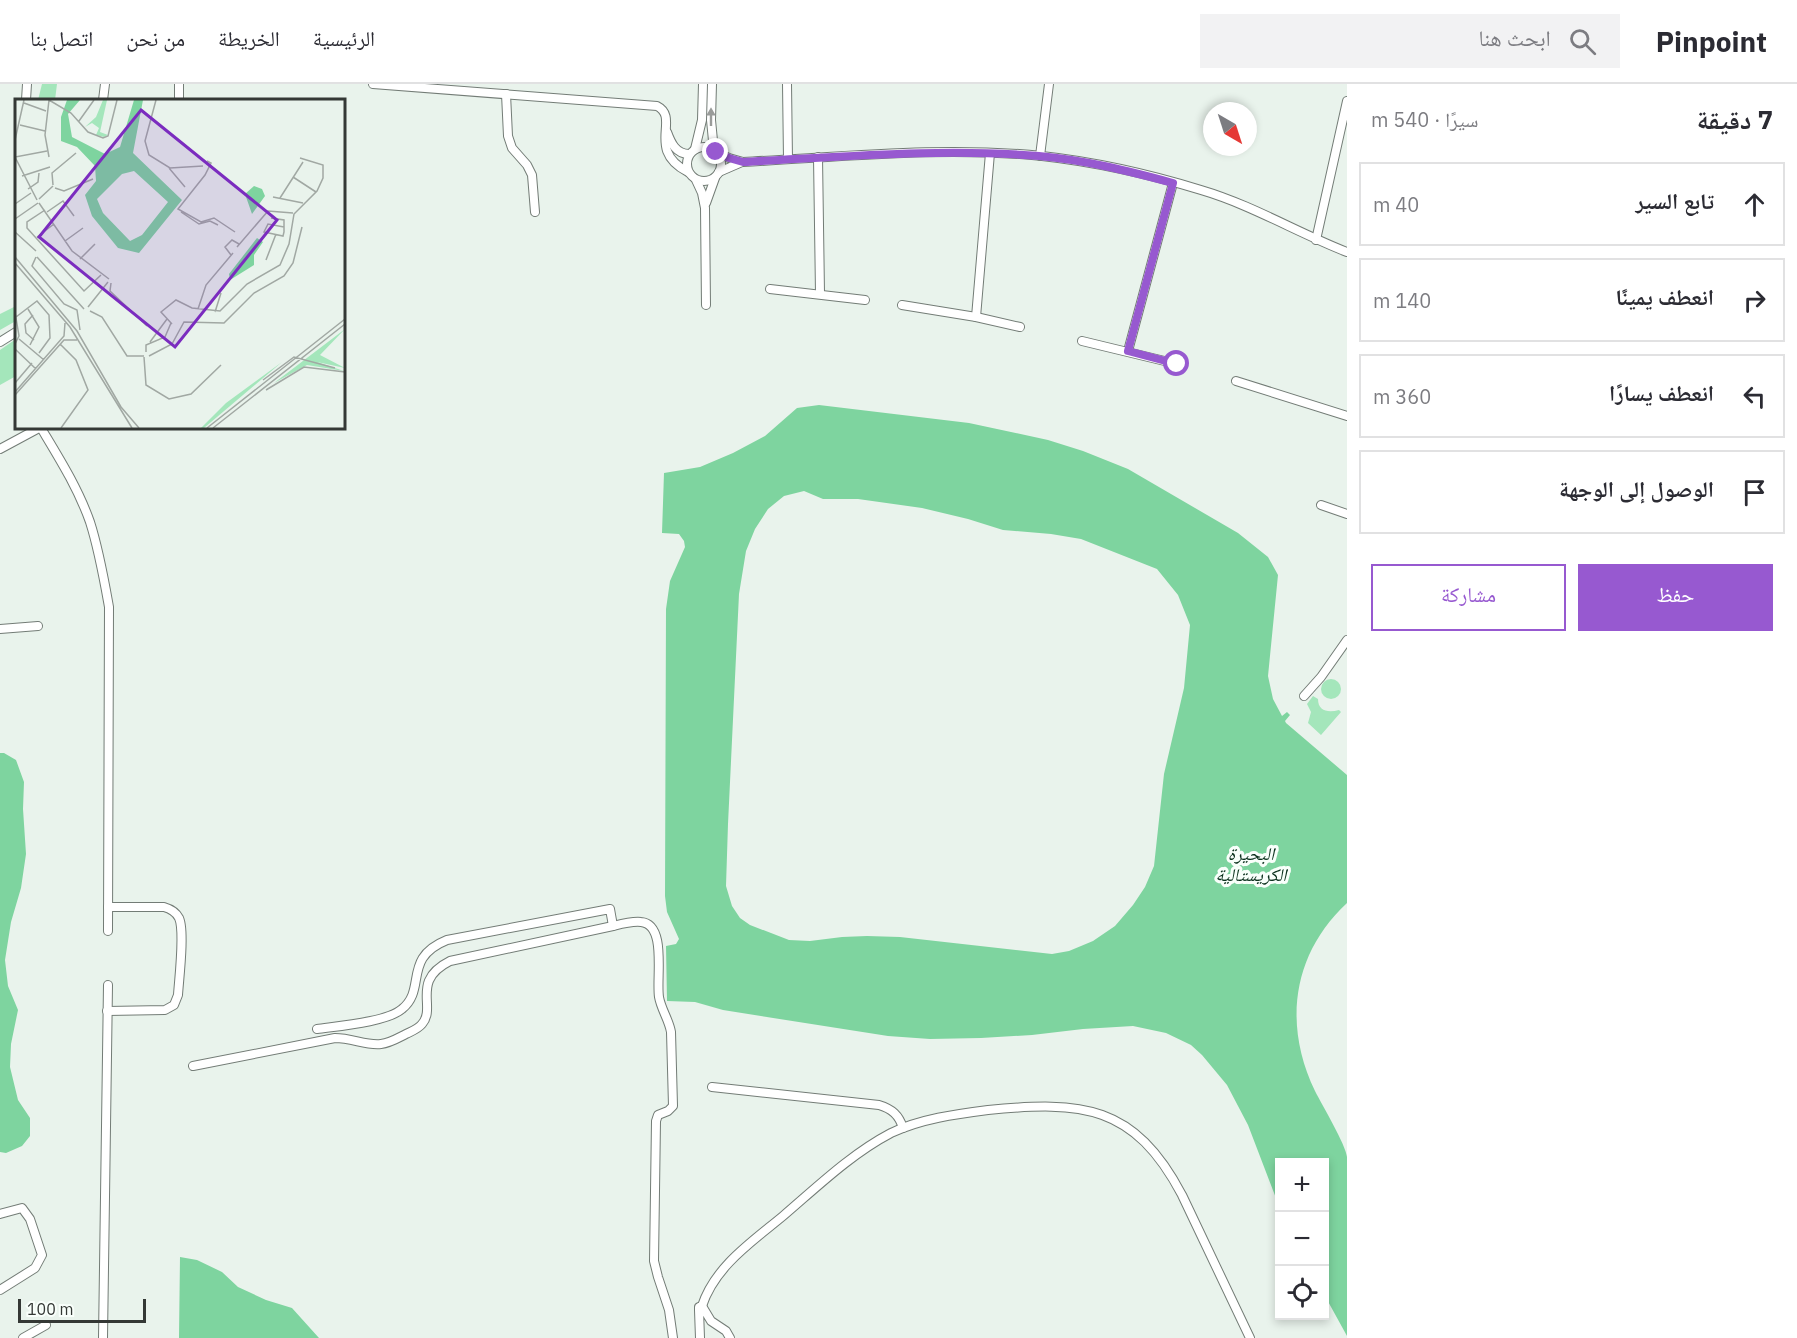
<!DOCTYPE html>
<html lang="ar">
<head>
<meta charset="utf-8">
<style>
  body { margin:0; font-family:"IBM Plex Sans","Noto Naskh Arabic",sans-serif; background:#f2f2f3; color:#2b2b33; direction:rtl }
  .controls { position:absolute; right:18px; bottom:18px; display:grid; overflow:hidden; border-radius:0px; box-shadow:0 3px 9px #0003 }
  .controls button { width:54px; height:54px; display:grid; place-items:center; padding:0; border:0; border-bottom:2px solid #e1e1e2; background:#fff; color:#2b2b33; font:30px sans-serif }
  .compass { position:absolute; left:1203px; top:18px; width:54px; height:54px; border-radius:50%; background:#fff; box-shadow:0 3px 9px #0003; rotate:141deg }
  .scale { position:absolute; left:18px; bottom:15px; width:128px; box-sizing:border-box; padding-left:6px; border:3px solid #343835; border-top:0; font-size:16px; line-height:21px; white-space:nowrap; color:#343835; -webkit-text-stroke:4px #f9fffb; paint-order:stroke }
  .stop { position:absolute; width:18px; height:18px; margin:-14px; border:4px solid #9759d0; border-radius:50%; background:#fff }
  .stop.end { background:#9759d0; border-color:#fff; box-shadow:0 2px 6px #0008 }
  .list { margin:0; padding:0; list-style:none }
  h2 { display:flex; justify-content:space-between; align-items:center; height:78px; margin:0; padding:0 24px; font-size:26px }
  h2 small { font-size:20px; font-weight:400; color:#7c7c81 }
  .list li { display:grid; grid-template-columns:39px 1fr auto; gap:18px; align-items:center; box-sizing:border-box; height:84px; margin:0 12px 12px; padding:0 12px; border:2px solid #e1e1e2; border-radius:0px }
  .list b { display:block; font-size:22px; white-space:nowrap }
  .list em { font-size:20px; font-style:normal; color:#7c7c81 }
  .actions { display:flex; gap:12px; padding:18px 24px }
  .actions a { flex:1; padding:14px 0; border:2px solid #9759d0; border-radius:0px; text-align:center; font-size:21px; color:#9759d0 }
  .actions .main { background:#9759d0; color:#fff }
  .icon { flex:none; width:33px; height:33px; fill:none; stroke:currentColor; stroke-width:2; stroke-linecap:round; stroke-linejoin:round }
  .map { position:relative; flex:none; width:1347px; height:1254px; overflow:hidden; direction:ltr }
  header { display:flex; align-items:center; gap:36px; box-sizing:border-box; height:84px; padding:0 30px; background:#fff; border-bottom:2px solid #e1e1e2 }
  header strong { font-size:28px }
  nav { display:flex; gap:33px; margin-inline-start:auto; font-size:21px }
  .search { width:420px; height:54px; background:#f2f2f3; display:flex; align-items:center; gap:15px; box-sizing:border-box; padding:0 21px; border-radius:0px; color:#7c7c81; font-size:22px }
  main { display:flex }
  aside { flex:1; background:#fff }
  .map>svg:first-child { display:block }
</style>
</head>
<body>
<header>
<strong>Pinpoint</strong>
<div class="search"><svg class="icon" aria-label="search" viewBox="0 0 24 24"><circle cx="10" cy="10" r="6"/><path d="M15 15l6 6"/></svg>ابحث هنا</div>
<nav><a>الرئيسية</a><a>الخريطة</a><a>من نحن</a><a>اتصل بنا</a></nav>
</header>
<main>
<aside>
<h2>7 دقيقة<small>سيرًا · 540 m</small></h2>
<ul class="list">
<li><svg class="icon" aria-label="ahead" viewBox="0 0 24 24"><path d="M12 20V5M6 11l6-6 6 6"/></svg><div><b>تابع السير</b></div><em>40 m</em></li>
<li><svg class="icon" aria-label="right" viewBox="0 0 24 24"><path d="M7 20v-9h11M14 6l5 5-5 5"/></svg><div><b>انعطف يمينًا</b></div><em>140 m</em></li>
<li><svg class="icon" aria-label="left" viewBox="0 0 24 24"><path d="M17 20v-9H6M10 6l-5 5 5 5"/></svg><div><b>انعطف يسارًا</b></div><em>360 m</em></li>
<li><svg class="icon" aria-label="arrive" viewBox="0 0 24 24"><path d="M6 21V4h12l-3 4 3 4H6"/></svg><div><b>الوصول إلى الوجهة</b></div></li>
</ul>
<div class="actions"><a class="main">حفظ</a><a>مشاركة</a></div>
</aside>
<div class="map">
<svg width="1347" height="1254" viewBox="0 0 1347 1254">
  <rect width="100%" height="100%" fill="#e9f3ec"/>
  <g fill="#a4e6bb">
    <path d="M42,0H57L55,16H38Z"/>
    <path d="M16,222L14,238L0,246V230Z"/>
    <path d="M16,255V292L0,301V266Z"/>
    <circle cx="1331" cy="605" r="10"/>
    <path d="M1313,612L1318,615C1318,627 1328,629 1339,626L1341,628L1321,651L1308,639L1311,628L1307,620Z"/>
  </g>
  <g fill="#7ed49f" fill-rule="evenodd">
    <path d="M819,321L969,339L1048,356L1083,367L1128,385L1238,449L1268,473L1278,491L1268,592L1273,615L1282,632L1287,628L1290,631L1285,637L1286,639L1347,691V819C1292,870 1283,941 1315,1007C1322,1021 1346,1061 1347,1073C1347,1093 1347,1113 1347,1133C1347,1173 1347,1212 1347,1252L1325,1212L1324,1078H1280L1279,1122L1248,1041L1227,1001L1202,971L1191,961L1166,949L1133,942L1083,945L1032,951L981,954L930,955L888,952L723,926L695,918L667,917L666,862L676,860L679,855L667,828L665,812L666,525L670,497L685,463L684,457L679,450L662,449L664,389L700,383L733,369L765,352L797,324ZM804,407L823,415H858L922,424L968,435L1003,446L1051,450L1081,455L1157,485L1178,511L1190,541L1184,604L1164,690L1154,782L1145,803L1133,821L1115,842L1093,857L1069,867L1052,870L900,853L867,852L842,853L810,857L789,856L750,841L740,834L732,822L726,802L728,740L739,510L746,467L755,445L768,425L784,412Z"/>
    <path d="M0,669H4L16,676L24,698L23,725L26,770L21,804L11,838L5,876L8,902L18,926L11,960L10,983L18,1016L30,1034V1052L22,1062L6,1069L0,1068Z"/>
    <path d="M180,1173L197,1176L222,1188L238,1203L266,1216L292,1224L319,1254H179Z"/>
  </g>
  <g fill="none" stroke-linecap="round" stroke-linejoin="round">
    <g stroke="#737c76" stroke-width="10">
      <g id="minor">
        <path d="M373,0L657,22C681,34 645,66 688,88"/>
        <path d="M712,0L711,36L714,67"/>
        <path d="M787,0L788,75"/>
        <path d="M506,10L508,52L512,64L527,81L532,91L535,128"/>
        <path d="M26,16L27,0"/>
        <path d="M103,16L105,0"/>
        <path d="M179,16V0"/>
        <path d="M667,48C671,59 676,70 689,70"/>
        <circle cx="704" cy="80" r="17"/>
        <path d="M695,65L702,36L703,0"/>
        <path d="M716,68L729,74L743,78C842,73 943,62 1042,72C1096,78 1149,90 1201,106C1252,121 1298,149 1347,168"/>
        <path d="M1040,72L1049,0"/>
        <path d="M818,73L820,209"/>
        <path d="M719,88L742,78"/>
        <path d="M696,96L702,109L705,124L706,221"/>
        <path d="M706,119L715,94"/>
        <path d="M1316,156L1347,17"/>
        <path d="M770,205L865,216"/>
        <path d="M902,221L976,233L1020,243"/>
        <path d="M976,233L990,69"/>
        <path d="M1082,257L1177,280"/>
        <path d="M0,258L16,248"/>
        <path d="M1128,267L1173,99"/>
        <path d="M1236,297L1347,332"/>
        <path d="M41,344C59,374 78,404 90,438C99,466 104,495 109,523L108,847"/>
        <path d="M0,365L39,344"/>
        <path d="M1321,421L1347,430"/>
        <path d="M0,545L38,542"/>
        <path d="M1304,612L1321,593L1347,556"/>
        <path d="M107,927L165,926L174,921L178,911C179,895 185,847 179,834C176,828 171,825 164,823H108"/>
        <path d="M317,945C338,942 387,938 402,925C427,905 402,874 447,856L610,825L613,842"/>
        <path d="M193,982L335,954C352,954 367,962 381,960C390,959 398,954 406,950C412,947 418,945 422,940C437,923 410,897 450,877L613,842C621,840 632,837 641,838C667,840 656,894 659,913C661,925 669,936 671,948L673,1022L668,1027L658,1031L656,1037L654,1177L658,1193L669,1226L673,1254"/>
        <path d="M712,1003L879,1021C892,1025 899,1031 903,1044"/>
        <path d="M0,1130L22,1124L30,1135L42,1171L35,1184L0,1206"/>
        <path d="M702,1222C715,1182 753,1157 783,1132C817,1103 851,1070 891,1049C920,1035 956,1030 988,1026C1082,1017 1134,1020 1182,1111L1250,1254"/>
        <path d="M23,1254L46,1241"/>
        <path d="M103,1254L108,901"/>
        <path d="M700,1254L699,1226V1223L702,1222L711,1237L726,1247L730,1254"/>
      </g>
    </g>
    <use href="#minor" stroke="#fff" stroke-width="8"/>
  </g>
  <defs><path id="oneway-solid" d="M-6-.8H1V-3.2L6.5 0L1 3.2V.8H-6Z" transform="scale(1.5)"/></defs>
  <use fill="#9a9c9a" href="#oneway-solid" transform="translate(711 33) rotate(-90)"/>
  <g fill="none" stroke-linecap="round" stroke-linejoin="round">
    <path stroke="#9759d0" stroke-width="8" d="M716,68L729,74L743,78C842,73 941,64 1039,72C1085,76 1129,87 1173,99L1128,267L1177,280"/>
  </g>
  <g text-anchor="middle" stroke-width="6" stroke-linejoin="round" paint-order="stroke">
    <g font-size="18" font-style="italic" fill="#0b311d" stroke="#f9fffb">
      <text x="1251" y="776">البحيرة<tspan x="1251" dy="21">الكريستالية</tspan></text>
    </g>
  </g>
  <g transform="translate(15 15)">
    <rect width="330" height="330" fill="#e9f3ec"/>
    <path d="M88,1H92L85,33L93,36L89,38L81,36L84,29L77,24L70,28L81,18ZM330,230L305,256L330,269L302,263L329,272L292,266L259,284ZM267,263L189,329H186L211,304Z" fill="#a4e6bb"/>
    <path d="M52,1H65L53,15L57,38L90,55L105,48L119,1H128L118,54L167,101L124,154L103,149L77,117L70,96L81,82L80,67L62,48L46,42V18ZM119,72L153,103L127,136L115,142L88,114L82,100L107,75ZM239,87L247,90L250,97L237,115L230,95ZM242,139L248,143L239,156V166L215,181L214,175Z" fill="#7ed49f" fill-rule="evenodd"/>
    <path fill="none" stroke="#a1a8a3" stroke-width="1.5" d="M34,1L56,14L73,33L88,39L93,37L102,1M141,1L130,42L134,56L155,69L188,67M9,4L31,12M64,22L79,1M5,26L30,32M0,41L9,1M34,58L30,36L34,1M192,62L196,64L190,76L163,110L186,123L199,119L220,133M154,69L170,88M7,77L35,68M278,78L301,93M38,86L37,74L61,54M40,89L49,92L78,80M13,90L23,83L24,74M258,98L288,104M265,99L288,63M24,100L38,87M22,101L0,58L32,52M24,104L57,152L94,180M0,105L16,94M30,111L12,123V129L69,192L86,176M32,113L48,102L59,117M166,113L184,125L195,122L203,126M256,119L269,121V133L268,137L249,133L253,125L269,128M0,120L23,104M0,133L21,152M22,138L39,125M50,142L68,129M222,148L253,112L278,114M216,156L210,148L217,141L224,145M0,158L62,232L106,308L124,329M21,158L17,167L49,205L62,211L65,231M22,158L69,210M65,160L80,145M251,161L261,135M0,164L55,228L117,329M96,184L95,192L132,227M73,208L93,183M13,210L24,228L15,246M183,210L191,186L218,154M75,212L87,218L112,257H129M0,213L4,237L0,245M200,213L206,194M18,216L10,225L11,234L19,241M1,218L22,202L34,216L35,239L24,254M157,225L146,213L161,201L177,209L205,212L232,185L265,166L274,145L279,115L302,92L308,79V66L285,59M4,240L29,261M135,243L152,220M45,245L61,261L73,291L46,329M0,250L21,270M131,253V246L150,238L156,224M134,257L157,245L169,223L209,224L239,194L269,177L278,164L287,128M129,258L131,286L154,300L176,295L206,266M248,281L279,258L320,269M0,284L17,264M251,291L289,268L330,273M0,293L49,237L50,224M0,296L49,241H62M192,329L330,220M198,329L330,225"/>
    <path fill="#7b2cbf" fill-opacity="0.15" stroke="#7b2cbf" stroke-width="3" d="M126,11L262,121L160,248L24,138Z"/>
    <rect width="330" height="330" fill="none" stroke="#343835" stroke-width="3"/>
  </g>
</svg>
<div class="controls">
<button>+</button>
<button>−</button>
<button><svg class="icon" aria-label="locate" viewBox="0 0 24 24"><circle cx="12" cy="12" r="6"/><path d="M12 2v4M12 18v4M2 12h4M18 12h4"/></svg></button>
</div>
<svg class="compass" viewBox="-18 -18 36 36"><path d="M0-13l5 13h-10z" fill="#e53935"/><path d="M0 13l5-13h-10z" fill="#7c7c81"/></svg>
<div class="scale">100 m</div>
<div class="stop" style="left:1177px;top:280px"></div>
<div class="stop end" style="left:716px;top:68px"></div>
</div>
</main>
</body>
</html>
